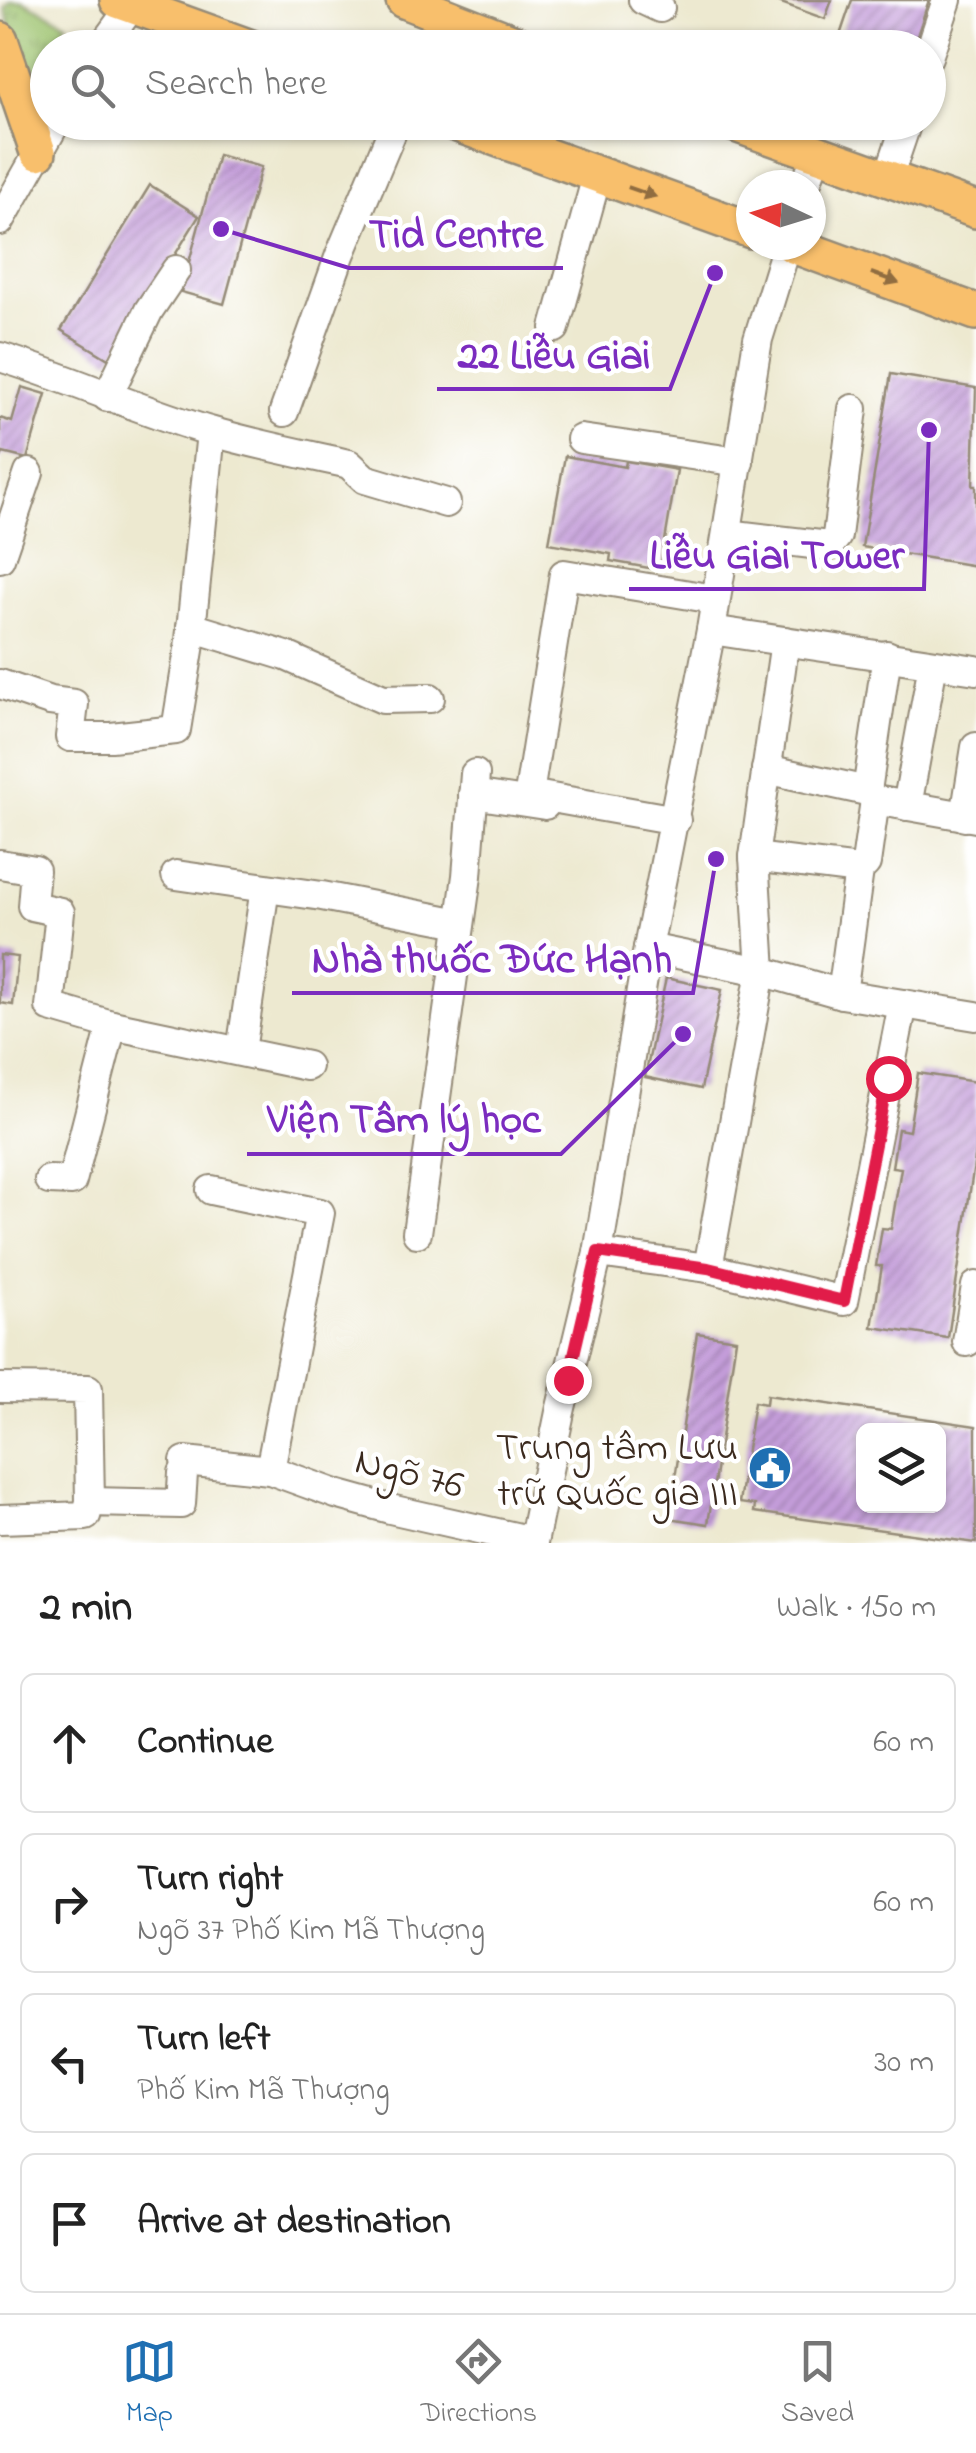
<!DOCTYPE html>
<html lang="en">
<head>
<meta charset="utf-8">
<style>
  body { margin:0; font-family:"Indie Flower",sans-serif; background:#f6f6f6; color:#222 }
  .controls { position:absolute; right:30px; bottom:30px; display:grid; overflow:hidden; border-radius:15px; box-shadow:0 2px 8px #0004 }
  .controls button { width:90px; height:90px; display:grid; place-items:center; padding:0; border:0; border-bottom:2px solid #e0e0e0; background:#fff; color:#222; font:50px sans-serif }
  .compass { position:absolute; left:736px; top:170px; width:90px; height:90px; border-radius:50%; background:#fff; box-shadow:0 2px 8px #0004; rotate:274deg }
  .stop { position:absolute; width:30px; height:30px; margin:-22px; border:8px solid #e11d48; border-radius:50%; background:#fff }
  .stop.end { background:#e11d48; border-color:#fff; box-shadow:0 2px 10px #0008 }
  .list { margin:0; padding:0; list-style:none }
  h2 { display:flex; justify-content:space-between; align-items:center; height:130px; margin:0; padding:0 40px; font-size:42px }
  h2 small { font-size:32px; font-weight:400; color:#767676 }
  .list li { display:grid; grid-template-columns:65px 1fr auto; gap:30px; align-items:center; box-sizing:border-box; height:140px; margin:0 20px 20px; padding:0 20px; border:2px solid #e0e0e0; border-radius:15px }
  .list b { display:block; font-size:38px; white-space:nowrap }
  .list p { margin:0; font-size:32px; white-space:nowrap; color:#767676 }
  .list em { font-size:32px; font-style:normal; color:#767676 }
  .icon { flex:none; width:55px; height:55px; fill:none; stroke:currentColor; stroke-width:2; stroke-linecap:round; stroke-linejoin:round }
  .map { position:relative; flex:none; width:976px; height:1543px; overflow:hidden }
  .search { position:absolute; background:#fff; box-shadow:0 2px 8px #0004; left:30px; right:30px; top:30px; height:110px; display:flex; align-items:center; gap:25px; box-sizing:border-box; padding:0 35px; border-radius:55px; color:#767676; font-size:38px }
  .sheet { height:770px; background:#fff }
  nav { display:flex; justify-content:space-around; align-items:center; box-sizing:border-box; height:140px; border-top:2px solid #e0e0e0; background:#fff; font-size:28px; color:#767676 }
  nav a { display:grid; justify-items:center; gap:5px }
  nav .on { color:#1f6fb2 }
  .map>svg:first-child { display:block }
</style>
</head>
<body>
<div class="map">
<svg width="976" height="1543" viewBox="0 0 976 1543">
  <defs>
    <pattern id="grass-tufts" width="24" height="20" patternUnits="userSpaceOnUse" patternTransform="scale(2.5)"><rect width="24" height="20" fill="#9dc36e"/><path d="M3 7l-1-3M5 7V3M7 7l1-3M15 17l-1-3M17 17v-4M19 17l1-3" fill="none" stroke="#819f5a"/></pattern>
    <pattern id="building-hatch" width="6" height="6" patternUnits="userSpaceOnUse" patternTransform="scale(2.5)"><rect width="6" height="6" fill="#c49dda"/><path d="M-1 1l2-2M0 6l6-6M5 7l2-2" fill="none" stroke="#a080b0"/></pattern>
  </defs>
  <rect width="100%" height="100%" fill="#fff"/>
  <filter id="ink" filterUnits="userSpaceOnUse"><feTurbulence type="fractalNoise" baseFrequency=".01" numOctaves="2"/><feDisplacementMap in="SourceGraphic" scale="20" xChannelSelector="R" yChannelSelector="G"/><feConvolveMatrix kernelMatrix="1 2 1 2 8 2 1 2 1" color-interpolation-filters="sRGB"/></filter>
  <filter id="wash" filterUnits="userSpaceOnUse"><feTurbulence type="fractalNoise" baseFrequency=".0048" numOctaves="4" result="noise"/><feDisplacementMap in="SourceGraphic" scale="40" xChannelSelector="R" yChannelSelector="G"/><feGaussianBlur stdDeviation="2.25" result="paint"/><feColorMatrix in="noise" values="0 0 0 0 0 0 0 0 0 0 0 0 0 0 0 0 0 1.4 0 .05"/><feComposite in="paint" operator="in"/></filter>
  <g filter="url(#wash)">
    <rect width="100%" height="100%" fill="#ede9d0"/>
    <path fill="url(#grass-tufts)" stroke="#6c7646" stroke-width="2.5" d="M11,1H23L67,23L53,47L48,48L47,57L29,87L5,8Z"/>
    <g id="blocks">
      <g fill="url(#building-hatch)" fill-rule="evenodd">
        <path d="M773,0H832L825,19Z"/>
        <path d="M852,0H929L913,48H839L836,47Z"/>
        <path d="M218,155L261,167L224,304L181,292Z"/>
        <path d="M150,185L199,216L110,360L61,330Z"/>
        <path d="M891,374L976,388L973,486H976V566L862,547Z"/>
        <path d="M22,387L46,394L27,459L3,453L0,460V418L12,422Z"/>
        <path d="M565,456L625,467L626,461L677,470L660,570L610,561L611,554L549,543Z"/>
        <path d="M0,955L18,957L13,1005L0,1003Z"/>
        <path d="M666,978L722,990L701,1089L645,1077Z"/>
        <path d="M918,1073L976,1082V1151L948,1338L872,1327L882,1266H876L882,1228L891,1229L901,1168L892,1167L898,1129L909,1131Z"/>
        <path d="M697,1333L736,1339L708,1524L669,1518Z"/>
        <path d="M767,1395L976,1426V1543L754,1512L755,1505L739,1503L754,1402L766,1404ZM864,1430H938V1506H864Z"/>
      </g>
    </g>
  </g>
  <g filter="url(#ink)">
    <use href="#blocks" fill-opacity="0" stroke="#948a77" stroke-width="2.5"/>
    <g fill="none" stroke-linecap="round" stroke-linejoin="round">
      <g stroke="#948a77" stroke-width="32">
        <g id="minor">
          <path d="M643,0L660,8"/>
          <path d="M101,48L136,0"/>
          <path d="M928,57L947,0"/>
          <path d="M888,178L907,122"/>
          <path d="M806,185L816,153"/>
          <path d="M0,221L56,122"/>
          <path d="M555,328L597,176"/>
          <path d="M0,357C72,379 140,411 213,432C258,445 304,454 349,464L365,479L446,503"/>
          <path d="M107,397L149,310L176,270"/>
          <path d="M284,412L340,255L396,122"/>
          <path d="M581,439L739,462"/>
          <path d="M727,534L829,546L837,536L853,409"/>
          <path d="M0,558L29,473"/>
          <path d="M191,627L286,656L383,699L430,698"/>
          <path d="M711,630L976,670"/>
          <path d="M0,684L50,701L74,704L70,737H111L176,730L189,650L211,432"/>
          <path d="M766,769L867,791L875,800L976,818"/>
          <path d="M867,791L887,655"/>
          <path d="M473,794L545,805"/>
          <path d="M907,806L933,664"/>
          <path d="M965,817L976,747"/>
          <path d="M676,820L529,794L564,574L714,599"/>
          <path d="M754,857L859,870"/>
          <path d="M0,864L35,870L32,906L60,912L50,1007L112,1025L307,1066"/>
          <path d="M176,875L322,896L460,923"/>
          <path d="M648,948L761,971L842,994L976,1016"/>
          <path d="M842,994L859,870L866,863L875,800"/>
          <path d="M241,1051L265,888"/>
          <path d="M49,1180L72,1181L112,1025"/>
          <path d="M211,1190L320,1213L270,1470"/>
          <path d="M417,1233L467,876L475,774"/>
          <path d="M598,1253L708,1268L844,1301L903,1004"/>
          <path d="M708,1268L761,971L754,857L785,641"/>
          <path d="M967,1342L976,1286"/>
          <path d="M0,1388L88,1389L90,1502"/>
          <path d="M185,1461L270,1470L336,1494L390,1509L533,1541"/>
          <path d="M0,1519L86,1516L90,1502L181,1504L183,1473"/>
          <path d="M533,1543L560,1412L598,1253L648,948L711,630L758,339L787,245"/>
        </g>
      </g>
      <g stroke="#948a77" stroke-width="40">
        <g id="major">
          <path d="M118,0L251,48"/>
          <path d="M404,0L527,48"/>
          <path d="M0,40L38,152"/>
          <path d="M452,122L751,230"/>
          <path d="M730,122L976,210"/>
          <path d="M793,245L976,312"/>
        </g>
      </g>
      <use href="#minor" stroke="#fff" stroke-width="28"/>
      <use href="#major" stroke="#f8bf6c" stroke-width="35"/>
    </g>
    <defs><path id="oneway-solid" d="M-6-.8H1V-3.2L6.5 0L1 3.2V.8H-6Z" transform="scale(2.5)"/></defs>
    <g fill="#906d41">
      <use href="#oneway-solid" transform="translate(642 192) rotate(19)"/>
      <use href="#oneway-solid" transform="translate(885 278) rotate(20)"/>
    </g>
  </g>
  <g fill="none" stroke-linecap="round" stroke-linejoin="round" filter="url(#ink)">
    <path stroke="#e11d48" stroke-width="12" d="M568,1380L598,1252L708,1268L844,1301L888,1078"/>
  </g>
  <defs>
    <g id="civic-disc" transform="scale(2.25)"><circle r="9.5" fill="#1f6fb2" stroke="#fff"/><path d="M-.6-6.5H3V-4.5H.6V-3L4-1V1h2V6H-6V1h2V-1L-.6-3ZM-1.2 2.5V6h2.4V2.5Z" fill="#fff"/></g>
  </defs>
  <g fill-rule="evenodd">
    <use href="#civic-disc" x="770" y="1468"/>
  </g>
  <g text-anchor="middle" stroke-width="9" stroke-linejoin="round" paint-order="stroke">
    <g font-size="40" fill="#3b2a1e" stroke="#fff" text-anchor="end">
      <text x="738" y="1459">Trung tâm Lưu<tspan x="738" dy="46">trữ Quốc gia III</tspan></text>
    </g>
    <g font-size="40" fill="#3b2a1e" stroke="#fff">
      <text transform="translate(410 1471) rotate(14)" y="14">Ngõ 76</text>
    </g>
  </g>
  <path fill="none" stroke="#7b2cbf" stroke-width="4" d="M221 229L349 268H563M715 273L670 389H437M929 430L924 589H629M716 859L693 993H292M683 1034L561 1154H247"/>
  <g fill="#7b2cbf" stroke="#fff" stroke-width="4">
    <circle cx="221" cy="229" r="10"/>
    <circle cx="715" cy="273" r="10"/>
    <circle cx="929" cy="430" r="10"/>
    <circle cx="716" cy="859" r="10"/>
    <circle cx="683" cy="1034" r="10"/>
  </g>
  <g font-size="42" text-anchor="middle" font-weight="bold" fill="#7b2cbf" stroke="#fff" stroke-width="9" stroke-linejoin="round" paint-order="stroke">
    <text x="456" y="247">Tid Centre</text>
    <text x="554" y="368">22 Liễu Giai</text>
    <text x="777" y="568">Liễu Giai Tower</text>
    <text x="492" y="972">Nhà thuốc Đức Hạnh</text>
    <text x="404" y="1132">Viện Tâm lý học</text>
  </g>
</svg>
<div class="controls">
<button><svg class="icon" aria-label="layers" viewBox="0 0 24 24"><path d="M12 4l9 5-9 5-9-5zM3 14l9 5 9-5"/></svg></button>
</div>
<svg class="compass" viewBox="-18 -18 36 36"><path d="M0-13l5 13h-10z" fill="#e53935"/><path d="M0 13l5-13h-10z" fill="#767676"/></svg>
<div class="stop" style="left:888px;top:1078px"></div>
<div class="stop end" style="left:568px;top:1380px"></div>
<div class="search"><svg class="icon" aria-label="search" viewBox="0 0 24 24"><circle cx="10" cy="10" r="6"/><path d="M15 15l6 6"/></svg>Search here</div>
</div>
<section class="sheet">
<h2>2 min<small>Walk · 150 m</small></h2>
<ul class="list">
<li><svg class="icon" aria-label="ahead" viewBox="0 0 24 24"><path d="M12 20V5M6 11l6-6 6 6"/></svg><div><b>Continue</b></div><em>60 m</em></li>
<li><svg class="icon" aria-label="right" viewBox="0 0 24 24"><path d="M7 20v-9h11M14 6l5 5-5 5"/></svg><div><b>Turn right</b><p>Ngõ 37 Phố Kim Mã Thượng</p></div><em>60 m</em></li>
<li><svg class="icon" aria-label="left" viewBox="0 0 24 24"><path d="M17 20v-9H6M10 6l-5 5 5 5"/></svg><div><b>Turn left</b><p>Phố Kim Mã Thượng</p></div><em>30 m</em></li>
<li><svg class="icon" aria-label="arrive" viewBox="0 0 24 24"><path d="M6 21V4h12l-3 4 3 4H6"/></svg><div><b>Arrive at destination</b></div></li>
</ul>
</section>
<nav>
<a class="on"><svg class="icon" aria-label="map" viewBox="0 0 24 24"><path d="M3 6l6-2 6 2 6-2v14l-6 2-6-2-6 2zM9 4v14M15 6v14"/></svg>Map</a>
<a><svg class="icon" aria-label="directions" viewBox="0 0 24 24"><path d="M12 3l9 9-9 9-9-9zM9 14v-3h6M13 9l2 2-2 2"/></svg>Directions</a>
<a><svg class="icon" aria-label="saved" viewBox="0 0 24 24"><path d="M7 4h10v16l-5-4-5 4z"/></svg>Saved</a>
</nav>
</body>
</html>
